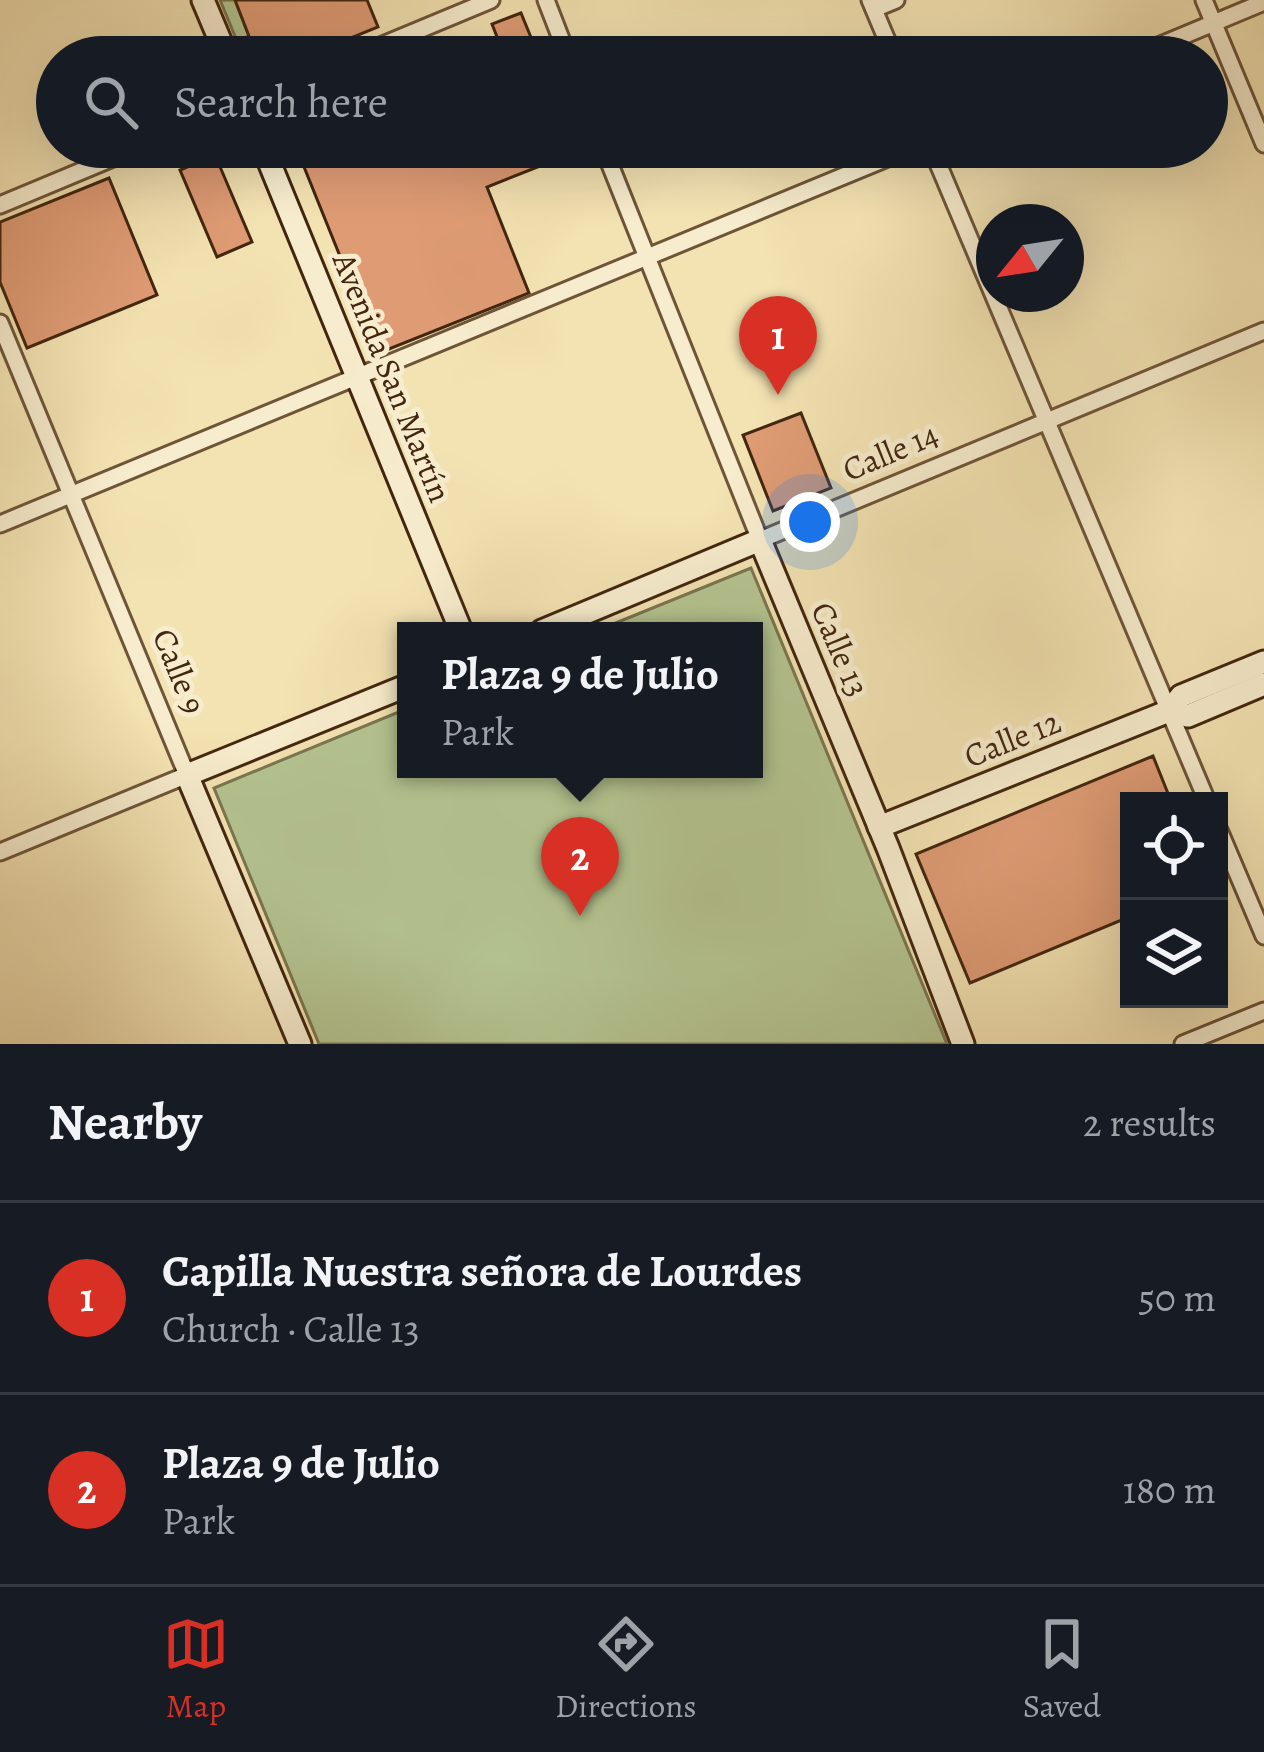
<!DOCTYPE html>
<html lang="en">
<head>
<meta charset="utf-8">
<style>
  body { margin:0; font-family:Alegreya,serif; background:#242831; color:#f1f3f6 }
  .controls { position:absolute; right:36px; bottom:36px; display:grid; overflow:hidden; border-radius:0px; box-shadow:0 12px 48px #0002 }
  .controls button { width:108px; height:108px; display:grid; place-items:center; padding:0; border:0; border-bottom:3px solid #363941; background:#171b24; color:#f1f3f6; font:60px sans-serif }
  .compass { position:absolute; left:976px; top:204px; width:108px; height:108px; border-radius:50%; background:#171b24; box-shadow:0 12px 48px #0002; rotate:240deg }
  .you { position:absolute; left:810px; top:522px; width:42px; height:42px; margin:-30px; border:9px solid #fff; border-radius:50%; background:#1a73e8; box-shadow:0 0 0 18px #1a73e833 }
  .badge { display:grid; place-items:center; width:78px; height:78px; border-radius:50%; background:#d93025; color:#fff; font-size:39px; font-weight:700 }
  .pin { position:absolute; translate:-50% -99px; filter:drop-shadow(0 3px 6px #0008) }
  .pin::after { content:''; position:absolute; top:63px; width:42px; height:36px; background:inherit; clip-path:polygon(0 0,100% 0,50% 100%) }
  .popup { position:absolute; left:397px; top:622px; width:366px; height:156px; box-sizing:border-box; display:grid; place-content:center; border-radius:0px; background:#171b24; filter:drop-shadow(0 3px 9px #0005); font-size:39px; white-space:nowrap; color:#9ea1a6 }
  .popup b { font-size:45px; color:#f1f3f6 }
  .popup::after { content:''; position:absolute; left:50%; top:100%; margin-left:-24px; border:24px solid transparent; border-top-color:#171b24 }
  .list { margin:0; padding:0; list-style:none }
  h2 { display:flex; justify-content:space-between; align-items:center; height:156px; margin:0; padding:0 48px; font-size:51px }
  h2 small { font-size:39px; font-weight:400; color:#9ea1a6 }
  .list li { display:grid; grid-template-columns:78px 1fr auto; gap:36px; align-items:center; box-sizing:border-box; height:192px; padding:0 48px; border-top:3px solid #363941 }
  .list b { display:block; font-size:45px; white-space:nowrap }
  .list p { margin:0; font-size:39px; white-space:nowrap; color:#9ea1a6 }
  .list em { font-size:39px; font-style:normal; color:#9ea1a6 }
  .icon { flex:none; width:66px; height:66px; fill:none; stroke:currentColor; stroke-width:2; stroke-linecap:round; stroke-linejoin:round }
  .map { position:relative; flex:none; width:1264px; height:1044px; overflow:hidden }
  .search { position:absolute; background:#171b24; box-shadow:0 12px 48px #0002; left:36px; right:36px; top:36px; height:132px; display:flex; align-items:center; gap:30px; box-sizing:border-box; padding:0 42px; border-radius:66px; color:#9ea1a6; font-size:45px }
  .sheet { height:540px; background:#171b24 }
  nav { display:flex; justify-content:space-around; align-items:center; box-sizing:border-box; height:168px; border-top:3px solid #363941; background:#171b24; font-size:33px; color:#9ea1a6 }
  nav a { display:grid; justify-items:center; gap:6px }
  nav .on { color:#d93025 }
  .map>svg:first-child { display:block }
</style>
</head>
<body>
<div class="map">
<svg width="1264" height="1044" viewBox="0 0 1264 1044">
  <rect width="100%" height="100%" fill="#f3e2b2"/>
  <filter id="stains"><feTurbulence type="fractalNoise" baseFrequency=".00167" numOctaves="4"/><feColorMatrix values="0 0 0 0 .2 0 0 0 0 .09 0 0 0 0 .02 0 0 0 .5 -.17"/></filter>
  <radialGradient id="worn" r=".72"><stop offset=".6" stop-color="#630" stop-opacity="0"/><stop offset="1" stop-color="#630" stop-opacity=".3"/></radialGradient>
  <g fill="#b4c491" stroke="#7b7550" stroke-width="3">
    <path d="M220,0H235L249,36L237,41Z"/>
    <path d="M751,568L947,1044H319L214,788L406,709V769H754V631H596Z"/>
  </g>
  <g fill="#de9b74" stroke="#42260f" stroke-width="3">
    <path d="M235,0H367L378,27L304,57H257Z"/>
    <path d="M521,13L539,57H505L492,24Z"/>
    <path d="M296,147H585L586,148L487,187L529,293L379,353Z"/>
    <path d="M215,155L252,242L217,257L180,170Z"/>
    <path d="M109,178L157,295L27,348L0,282V222Z"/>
    <path d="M801,413L831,488L773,511L743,435Z"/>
    <path d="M1153,756L1171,801H1129V917L970,983L916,854Z"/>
  </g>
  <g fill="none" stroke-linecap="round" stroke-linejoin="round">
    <g stroke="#6e5538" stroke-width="21">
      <g id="street">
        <path d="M546,0L568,57"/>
        <path d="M870,0L894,57"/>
        <path d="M1204,0L1264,144"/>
        <path d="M874,9L896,0"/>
        <path d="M354,57L491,0"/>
        <path d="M1132,57L1264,2"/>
        <path d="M603,147L760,540L1264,331"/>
        <path d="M931,147L1207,801"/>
        <path d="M0,205L139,147"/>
        <path d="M0,323L187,775L0,852"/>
        <path d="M0,524L914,147"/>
        <path d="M1219,830L1264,936"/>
        <path d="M1183,1044L1264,1011"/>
      </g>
    </g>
    <g stroke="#42260f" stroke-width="27">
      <g id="secondary">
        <path d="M203,0L227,57"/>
        <path d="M263,147L461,631"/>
        <path d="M542,631L760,540L888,848L963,1044"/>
        <path d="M1169,711L1188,716L1264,684"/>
        <path d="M879,827L1169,711L1181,696L1264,662"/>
        <path d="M300,1044L187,775L406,686"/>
      </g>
    </g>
    <use href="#street" stroke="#f7eccd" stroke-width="15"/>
    <use href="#secondary" stroke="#f7eccd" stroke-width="21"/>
  </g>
  <g text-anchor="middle" stroke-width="10" stroke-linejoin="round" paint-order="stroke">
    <g font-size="33" fill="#42260f" stroke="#f7eccd">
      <text transform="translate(393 377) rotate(68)" y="12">Avenida San Martín</text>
      <text transform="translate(890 451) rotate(-23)" y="12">Calle 14</text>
      <text transform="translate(841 649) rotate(67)" y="12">Calle 13</text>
      <text transform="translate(180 671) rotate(68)" y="12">Calle 9</text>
      <text transform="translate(1012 738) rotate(-22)" y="12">Calle 12</text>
    </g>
  </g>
  <rect width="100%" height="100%" filter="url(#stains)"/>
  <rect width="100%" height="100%" fill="url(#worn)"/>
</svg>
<div class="controls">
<button><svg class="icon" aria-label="locate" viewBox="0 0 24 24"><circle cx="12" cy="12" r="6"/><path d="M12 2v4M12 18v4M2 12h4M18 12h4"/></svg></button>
<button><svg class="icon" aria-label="layers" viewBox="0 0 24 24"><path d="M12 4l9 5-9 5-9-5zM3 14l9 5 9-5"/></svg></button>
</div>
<svg class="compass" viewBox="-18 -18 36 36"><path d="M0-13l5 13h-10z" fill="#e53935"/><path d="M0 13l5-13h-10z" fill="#9ea1a6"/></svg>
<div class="you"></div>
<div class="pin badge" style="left:778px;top:395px">1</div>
<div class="pin badge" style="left:580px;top:916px">2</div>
<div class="popup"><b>Plaza 9 de Julio</b>Park</div>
<div class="search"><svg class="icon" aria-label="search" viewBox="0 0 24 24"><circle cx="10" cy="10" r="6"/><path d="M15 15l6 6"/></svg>Search here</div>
</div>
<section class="sheet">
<h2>Nearby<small>2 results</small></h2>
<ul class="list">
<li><span class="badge">1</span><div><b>Capilla Nuestra señora de Lourdes</b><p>Church · Calle 13</p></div><em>50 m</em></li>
<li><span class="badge">2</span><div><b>Plaza 9 de Julio</b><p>Park</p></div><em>180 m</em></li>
</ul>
</section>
<nav>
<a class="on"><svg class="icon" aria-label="map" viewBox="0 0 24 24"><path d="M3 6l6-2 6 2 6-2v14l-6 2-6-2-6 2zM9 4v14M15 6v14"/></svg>Map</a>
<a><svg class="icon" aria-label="directions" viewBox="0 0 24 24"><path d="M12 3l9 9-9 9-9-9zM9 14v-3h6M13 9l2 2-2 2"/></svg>Directions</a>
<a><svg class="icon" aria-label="saved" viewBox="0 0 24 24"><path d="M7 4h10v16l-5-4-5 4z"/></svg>Saved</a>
</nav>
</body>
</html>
